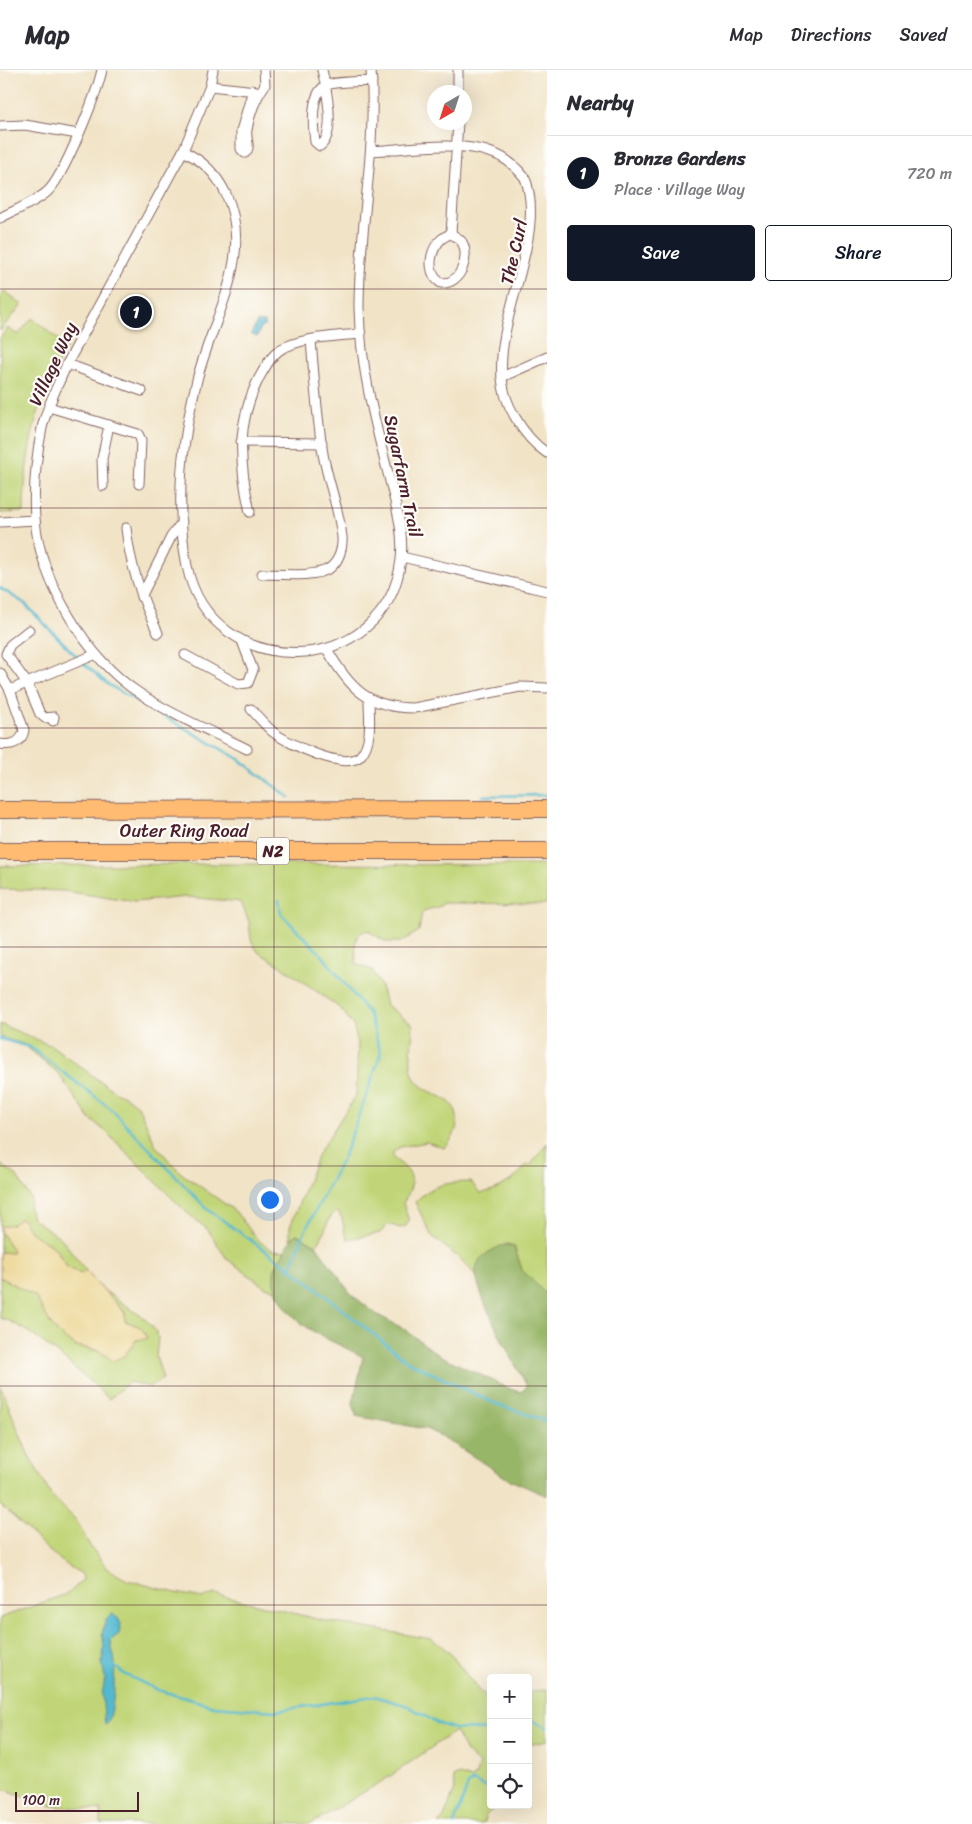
<!DOCTYPE html>
<html lang="en">
<head>
<meta charset="utf-8">
<style>
  body { margin:0; font-family:Sriracha,sans-serif; background:#f7f7f7; color:#2b2b33 }
  .controls { position:absolute; right:15px; bottom:15px; display:grid; overflow:hidden; border-radius:5px; box-shadow:0 5px 20px #0002 }
  .controls button { width:45px; height:45px; display:grid; place-items:center; padding:0; border:0; border-bottom:1px solid #e1e1e2; background:#fff; color:#2b2b33; font:25px sans-serif }
  .compass { position:absolute; left:427px; top:15px; width:45px; height:45px; border-radius:50%; background:#fff; box-shadow:0 5px 20px #0002; rotate:219deg }
  .scale { position:absolute; left:15px; bottom:12px; width:124px; box-sizing:border-box; padding-left:5px; border:2px solid #4a1f2b; border-top:0; font-size:14px; line-height:18px; white-space:nowrap; color:#4a1f2b; -webkit-text-stroke:4px #fdfcf7; paint-order:stroke }
  .you { position:absolute; left:269px; top:1129px; width:18px; height:18px; margin:-12px; border:4px solid #fff; border-radius:50%; background:#1a73e8; box-shadow:0 0 0 8px #1a73e833 }
  .badge { display:grid; place-items:center; width:32px; height:32px; border-radius:50%; background:#111827; color:#fff; font-size:16px; font-weight:700 }
  .pin { position:absolute; translate:-50% -50%; border:2px solid #fff; box-shadow:0 1px 5px #0006 }
  .list { margin:0; padding:0; list-style:none }
  h2 { display:flex; justify-content:space-between; align-items:center; height:65px; margin:0; padding:0 20px; font-size:21px }
  h2 small { font-size:16px; font-weight:400; color:#7c7c81 }
  .list li { display:grid; grid-template-columns:32px 1fr auto; gap:15px; align-items:center; box-sizing:border-box; height:75px; padding:0 20px; border-top:1px solid #e1e1e2 }
  .list b { display:block; font-size:19px; white-space:nowrap }
  .list p { margin:0; font-size:16px; white-space:nowrap; color:#7c7c81 }
  .list em { font-size:16px; font-style:normal; color:#7c7c81 }
  .actions { display:flex; gap:10px; padding:15px 20px }
  .actions a { flex:1; padding:11px 0; border:1px solid #111827; border-radius:5px; text-align:center; font-size:18px; color:#111827 }
  .actions .main { background:#111827; color:#fff }
  .icon { flex:none; width:28px; height:28px; fill:none; stroke:currentColor; stroke-width:2; stroke-linecap:round; stroke-linejoin:round }
  .map { position:relative; flex:none; width:547px; height:1754px; overflow:hidden }
  header { display:flex; align-items:center; gap:30px; box-sizing:border-box; height:70px; padding:0 25px; background:#fff; border-bottom:1px solid #e1e1e2 }
  header strong { font-size:24px }
  nav { display:flex; gap:28px; margin-inline-start:auto; font-size:18px }
  main { display:flex }
  aside { flex:1; background:#fff }
  .map>svg:first-child { display:block }
</style>
</head>
<body>
<header>
<strong>Map</strong>
<nav><a>Map</a><a>Directions</a><a>Saved</a></nav>
</header>
<main>
<div class="map">
<svg width="547" height="1754" viewBox="0 0 547 1754">
  <rect width="100%" height="100%" fill="#fdfcf7"/>
  <filter id="ink" filterUnits="userSpaceOnUse"><feTurbulence type="fractalNoise" baseFrequency=".02" numOctaves="2"/><feDisplacementMap in="SourceGraphic" scale="10" xChannelSelector="R" yChannelSelector="G"/><feConvolveMatrix kernelMatrix="1 2 1 2 8 2 1 2 1" color-interpolation-filters="sRGB"/></filter>
  <filter id="wash" filterUnits="userSpaceOnUse"><feTurbulence type="fractalNoise" baseFrequency=".0096" numOctaves="4" result="noise"/><feDisplacementMap in="SourceGraphic" scale="20" xChannelSelector="R" yChannelSelector="G"/><feGaussianBlur stdDeviation="1.12" result="paint"/><feColorMatrix in="noise" values="0 0 0 0 0 0 0 0 0 0 0 0 0 0 0 0 0 1.4 0 .05"/><feComposite in="paint" operator="in"/></filter>
  <g filter="url(#wash)">
    <rect width="100%" height="100%" fill="#f1e3c6"/>
    <g fill="#c1d578" stroke="#867a52">
      <path d="M5,221L22,235L0,261V227Z"/>
      <path d="M32,248L67,276C36,332 25,378 24,442L0,443V268L8,258L18,265Z"/>
      <path d="M208,794L547,795V834L444,833C437,840 430,837 422,842L419,861L401,872H386L367,860C350,866 357,880 356,894L372,900L381,916L386,935L413,955C413,968 408,994 413,1005C423,1029 460,1021 457,1054C456,1063 451,1072 444,1078L427,1072L400,1077L393,1082V1088C414,1103 417,1110 403,1133L409,1151L406,1156L400,1158L388,1154L380,1163L348,1169C341,1160 346,1147 336,1141C325,1150 326,1165 316,1175L297,1164L290,1169V1157L318,1084L356,1025L358,974L353,955L341,939L281,896L258,882L251,870L249,852L241,832L186,827L135,832L64,821L0,819V796Z"/>
      <path d="M0,954L52,976L115,1022L125,1026L138,1036L156,1076L181,1103L235,1141L258,1170L272,1180L285,1181C276,1196 272,1203 276,1220L265,1217L227,1189L208,1160L184,1140L105,1061L89,1048L58,1003L23,974L0,967Z"/>
      <path d="M547,1073V1225L522,1200L514,1176L507,1174L480,1189L476,1201L477,1208L466,1194L431,1165L415,1132C434,1113 445,1113 471,1112L480,1123C496,1122 518,1108 527,1094L530,1096Z"/>
      <path d="M0,1094L16,1105L31,1129L29,1138L32,1148L61,1168L86,1201L81,1204L67,1197L55,1178L31,1163L20,1149L1,1163L13,1180L12,1183L0,1182Z"/>
      <path d="M0,1207L35,1226L52,1256L75,1276L124,1286L136,1270L145,1269L140,1257L125,1251V1242L98,1216L144,1248L155,1260L158,1267L156,1286L163,1309L149,1317L129,1312L109,1329C88,1309 25,1252 0,1248Z"/>
      <path d="M0,1315L28,1384L51,1425L76,1450L90,1476L109,1500L127,1510L176,1523L203,1528L215,1524L325,1551L432,1569L449,1582L479,1621L491,1628V1735H502C491,1741 486,1741 483,1754H439L444,1747L455,1719L453,1708L459,1705L471,1709L476,1705L479,1694L466,1682L455,1661L389,1707L311,1754H101V1740L53,1736L0,1718V1548L69,1523L83,1510L82,1504C50,1488 28,1457 0,1435Z"/>
      <path d="M547,1619V1671L528,1675V1623Z"/>
    </g>
    <path fill="#98b668" stroke="#716a4a" d="M297,1164L316,1175L351,1224L376,1244L404,1259L439,1285L510,1319L522,1322L527,1316C514,1293 475,1224 476,1200C477,1191 483,1186 489,1182C498,1177 504,1173 514,1176L522,1200L547,1225V1426L508,1409L443,1367L426,1359L356,1346L353,1333L363,1287C333,1270 298,1261 280,1228C272,1214 271,1203 280,1189C286,1180 288,1170 297,1164Z"/>
    <path fill="#eeda9e" stroke="#9c7c64" d="M20,1149H23L31,1163L55,1178L67,1197L81,1204L86,1201L125,1243V1251L140,1257L147,1267L146,1269L136,1270L124,1286L113,1291L98,1280L76,1276L61,1266L52,1256L35,1226L0,1207V1182L12,1183L13,1180L1,1163L0,1157L13,1154Z"/>
    <g fill="#52b9d0" stroke="#4e6c7e">
      <path d="M257,252H265V256L261,257L257,267L251,264Z"/>
      <path d="M111,1544L118,1548L121,1554L119,1564L111,1570C111,1578 115,1586 115,1594C114,1607 115,1648 105,1655L102,1625L105,1608L102,1593L104,1575L102,1564L106,1549Z"/>
    </g>
    <g fill="none" stroke-linecap="round" stroke-linejoin="round">
      <g stroke="#52b9d0" stroke-width="2.5">
        <path d="M0,518L24,533L78,588"/>
        <path d="M82,592L109,615L237,688L289,727"/>
        <path d="M483,726L547,725"/>
        <path d="M279,830L281,844L321,884L369,944L381,984L344,1086L304,1163L290,1199"/>
        <path d="M0,969L30,977L110,1038L207,1139L297,1203L407,1291L496,1334L547,1351"/>
        <path d="M114,1596L124,1604L158,1620L214,1636L275,1641L374,1626L408,1636L437,1653L455,1659L491,1660"/>
        <path d="M528,1648L547,1658"/>
        <path d="M454,1754L468,1715L473,1711L491,1720"/>
      </g>
    </g>
  </g>
  <g filter="url(#ink)">
    <g fill="none" stroke-linecap="round" stroke-linejoin="round">
      <g stroke="#846461" stroke-width="11">
        <g id="minor">
          <path d="M213,0L210,16L183,81L67,294C58,315 47,336 42,358C36,387 33,418 35,449C40,511 87,589 139,623C173,646 211,661 247,679"/>
          <path d="M322,0C326,17 337,64 320,76L315,72C313,58 310,25 325,16C333,11 361,12 372,11"/>
          <path d="M458,1V22"/>
          <path d="M210,16L256,21"/>
          <path d="M253,20L241,61V79L245,83C252,77 245,68 247,60C249,45 256,27 265,15L264,0"/>
          <path d="M0,56L25,55L78,64"/>
          <path d="M183,81C203,91 216,103 226,124C255,187 212,248 197,310C182,369 175,436 187,496C211,615 388,610 401,489C404,463 397,440 391,415C376,357 360,298 359,237C359,158 377,79 371,0"/>
          <path d="M371,81C410,79 455,70 492,83C505,87 517,98 525,108C547,166 496,244 502,308C503,321 508,335 515,347C523,361 533,374 547,383"/>
          <path d="M0,148C15,140 34,133 47,122C64,107 97,23 102,0"/>
          <path d="M451,164C454,166 459,168 461,171C471,183 462,215 441,213C423,202 431,169 451,164Z"/>
          <path d="M451,164L458,52"/>
          <path d="M67,294L142,321"/>
          <path d="M502,307L547,287"/>
          <path d="M49,337L138,364L141,370L139,414"/>
          <path d="M241,372L322,373"/>
          <path d="M103,416L102,389L109,355"/>
          <path d="M250,442C239,393 236,354 259,308C266,296 272,283 285,277C308,267 336,266 361,264"/>
          <path d="M0,452L35,450"/>
          <path d="M126,458C130,496 141,528 158,563"/>
          <path d="M402,487L547,521"/>
          <path d="M262,504C279,504 316,508 330,498C339,491 343,478 342,467C339,439 328,412 323,384C317,347 314,308 311,270"/>
          <path d="M141,527L171,467L182,452"/>
          <path d="M29,560L10,575L6,584L27,613L40,644L45,648L54,647L53,651"/>
          <path d="M327,579C349,618 368,638 414,638L520,617L547,618"/>
          <path d="M185,585L238,614L248,613L253,600L242,571"/>
          <path d="M0,603L10,620L24,660C22,673 11,676 0,674"/>
          <path d="M10,620L94,585"/>
          <path d="M251,639C258,647 265,655 273,662C287,673 347,703 361,685C373,670 369,647 369,629"/>
        </g>
      </g>
      <g stroke="#846461" stroke-width="18">
        <g id="motorway">
          <path d="M0,740L547,739"/>
          <path d="M0,781H547"/>
        </g>
      </g>
      <use href="#minor" stroke="#fff" stroke-width="9"/>
      <use href="#motorway" stroke="#ffbb71" stroke-width="16"/>
    </g>
  </g>
  <path fill="none" stroke="#4a1f2b" stroke-width="1" stroke-opacity="0.55" d="M274,0V1754M0,219H547M0,438H547M0,658H547M0,877H547M0,1096H547M0,1316H547M0,1535H547"/>
  <g text-anchor="middle" stroke-width="4.5" stroke-linejoin="round" paint-order="stroke">
    <rect fill="#fdfcf7" stroke="#806168" stroke-width="1" x="257" y="767.5" width="32" height="27" rx="4"/>
    <g font-size="16" font-weight="bold" fill="#4a1f2b">
      <text x="273" y="787">N2</text>
    </g>
    <g font-size="18" fill="#4a1f2b" stroke="#fdfcf7">
      <text transform="translate(514 182) rotate(-77)" y="6">The Curl</text>
      <text transform="translate(53 294) rotate(-65)" y="6">Village Way</text>
      <text transform="translate(403 406) rotate(78)" y="6">Sugarfarm Trail</text>
      <text x="184" y="767">Outer Ring Road</text>
    </g>
  </g>
</svg>
<div class="controls">
<button>+</button>
<button>−</button>
<button><svg class="icon" aria-label="locate" viewBox="0 0 24 24"><circle cx="12" cy="12" r="6"/><path d="M12 2v4M12 18v4M2 12h4M18 12h4"/></svg></button>
</div>
<svg class="compass" viewBox="-18 -18 36 36"><path d="M0-13l5 13h-10z" fill="#e53935"/><path d="M0 13l5-13h-10z" fill="#7c7c81"/></svg>
<div class="scale">100 m</div>
<div class="you"></div>
<div class="pin badge" style="left:136px;top:242px">1</div>
</div>
<aside>
<h2>Nearby<small></small></h2>
<ul class="list">
<li><span class="badge">1</span><div><b>Bronze Gardens</b><p>Place · Village Way</p></div><em>720 m</em></li>
</ul>
<div class="actions"><a class="main">Save</a><a>Share</a></div>
</aside>
</main>
</body>
</html>
